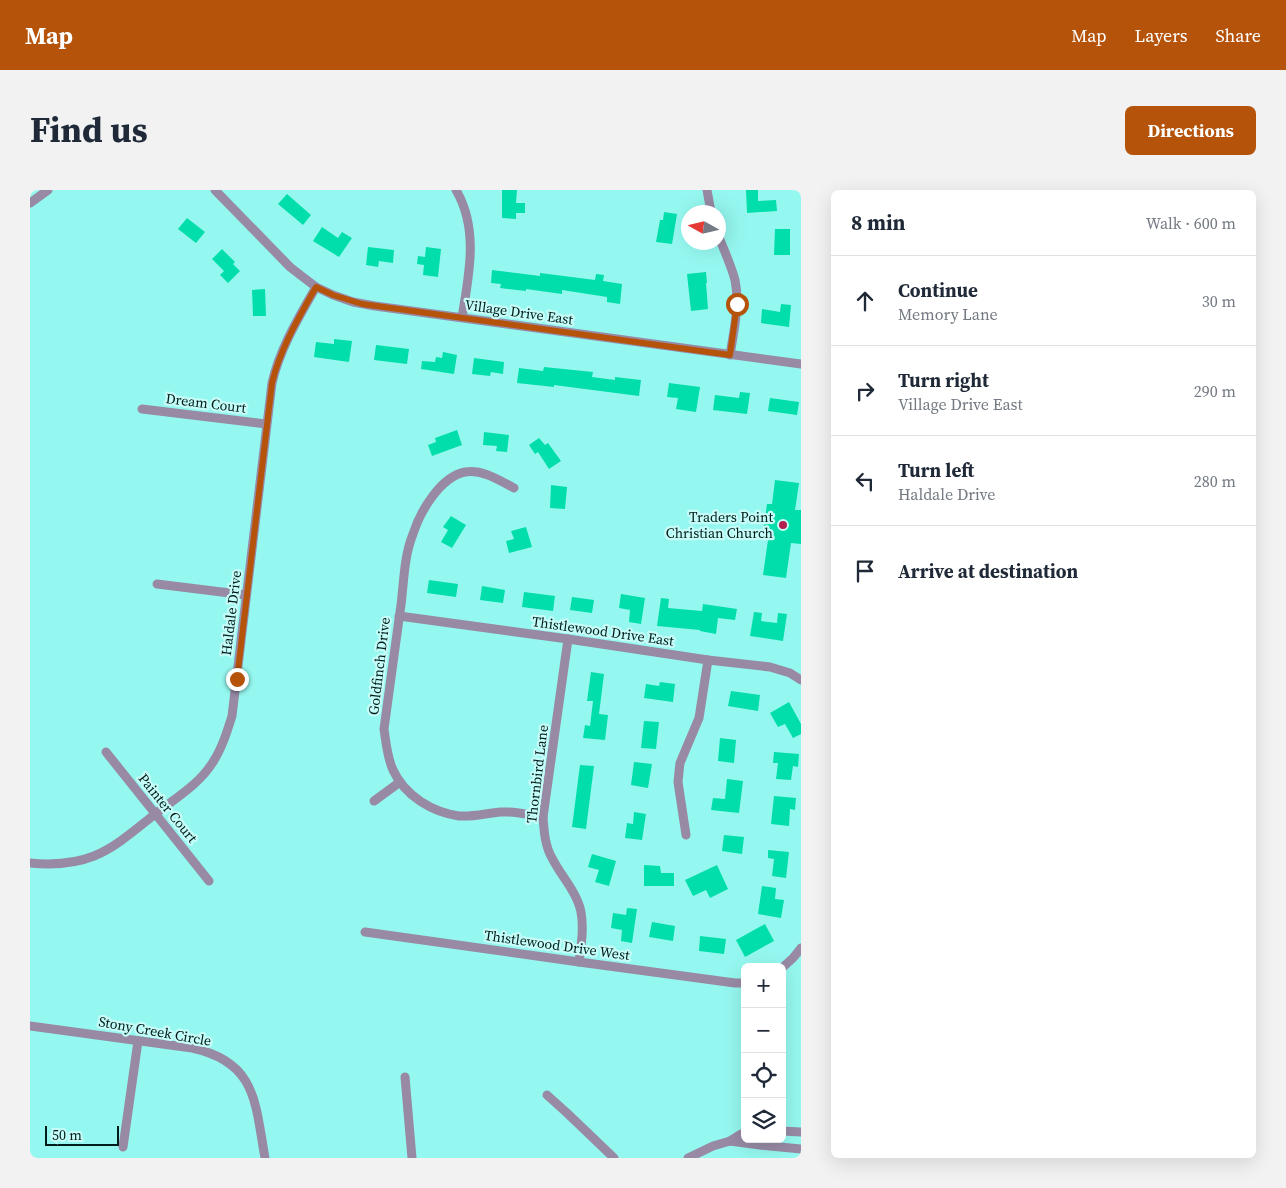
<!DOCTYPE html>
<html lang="en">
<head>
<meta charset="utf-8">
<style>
  body { margin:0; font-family:"Source Serif 4",serif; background:#f2f2f3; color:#1f2937 }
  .controls { position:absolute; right:15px; bottom:15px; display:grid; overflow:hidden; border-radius:8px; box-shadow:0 5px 20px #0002 }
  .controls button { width:45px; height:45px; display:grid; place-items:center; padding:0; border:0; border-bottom:1px solid #e0e1e3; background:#fff; color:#1f2937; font:25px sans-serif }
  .compass { position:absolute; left:651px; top:15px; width:45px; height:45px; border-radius:50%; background:#fff; box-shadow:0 5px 20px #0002; rotate:278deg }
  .scale { position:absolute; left:15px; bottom:12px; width:74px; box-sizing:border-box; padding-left:5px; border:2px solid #001c1a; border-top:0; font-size:14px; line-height:18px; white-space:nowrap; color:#001c1a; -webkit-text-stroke:4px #c6fdf8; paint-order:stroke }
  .stop { position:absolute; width:15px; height:15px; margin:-11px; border:4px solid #b45309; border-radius:50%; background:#fff }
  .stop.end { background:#b45309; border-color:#fff; box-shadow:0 1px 5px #0008 }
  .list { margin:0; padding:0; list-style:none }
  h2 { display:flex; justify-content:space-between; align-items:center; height:65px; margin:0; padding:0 20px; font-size:21px }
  h2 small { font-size:16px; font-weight:400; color:#747a83 }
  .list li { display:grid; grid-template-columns:32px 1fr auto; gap:15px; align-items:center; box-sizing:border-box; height:90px; padding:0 20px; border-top:1px solid #e0e1e3 }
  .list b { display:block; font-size:19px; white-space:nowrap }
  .list p { margin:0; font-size:16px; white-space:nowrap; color:#747a83 }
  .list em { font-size:16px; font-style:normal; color:#747a83 }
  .icon { flex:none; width:28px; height:28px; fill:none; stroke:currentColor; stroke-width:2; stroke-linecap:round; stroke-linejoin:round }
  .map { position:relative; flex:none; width:771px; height:968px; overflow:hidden; border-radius:8px }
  header { display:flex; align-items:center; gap:30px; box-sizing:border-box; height:70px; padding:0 25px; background:#b45309; color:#fff }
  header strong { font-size:24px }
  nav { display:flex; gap:28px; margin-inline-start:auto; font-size:18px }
  .intro { display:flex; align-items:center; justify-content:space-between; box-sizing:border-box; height:120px; padding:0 30px }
  h1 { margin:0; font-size:35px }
  .button { padding:12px 22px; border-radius:8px; background:#b45309; color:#fff; font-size:18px; font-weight:700 }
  main { display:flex; gap:30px; padding:0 30px }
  aside { flex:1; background:#fff; border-radius:8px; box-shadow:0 5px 20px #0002 }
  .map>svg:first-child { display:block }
</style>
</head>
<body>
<header>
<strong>Map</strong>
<nav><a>Map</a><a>Layers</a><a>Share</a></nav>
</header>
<div class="intro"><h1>Find us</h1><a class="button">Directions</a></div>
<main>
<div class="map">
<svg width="771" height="968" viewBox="0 0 771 968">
  <rect width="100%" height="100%" fill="#95f8f0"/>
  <g fill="#01deab">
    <path d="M472,0H487L486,13H495V23H486V29L472,28Z"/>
    <path d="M716,0H728V11L746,10L747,21L717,23Z"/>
    <path d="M257,4L281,25L273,35L248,14Z"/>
    <path d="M634,22L647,24L642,54L626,52L630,30H633Z"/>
    <path d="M157,28L175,42L166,53L148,39Z"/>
    <path d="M292,37L308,48L312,42L322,48L309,67L283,51Z"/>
    <path d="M745,39H760V65H744Z"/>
    <path d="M338,57L364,60L363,73L349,71L348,77L336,75Z"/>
    <path d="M396,57L411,59L408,87L393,85L394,75L387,74L388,66L395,67Z"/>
    <path d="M192,59L205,72L203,74L210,81L198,93L190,85L194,81L182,69Z"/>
    <path d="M462,80L510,86V83L565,90L566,84L574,85L573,91L592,94L590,114L577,112V107L532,100V104L496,99V101L470,98L471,94L461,93Z"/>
    <path d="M676,82L677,93H676L678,119L661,121L657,84Z"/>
    <path d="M235,99L236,126H223L222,100Z"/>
    <path d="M751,114L761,115L759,137L731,133L732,119L750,122Z"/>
    <path d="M304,149L322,151L319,172L284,167L286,152L304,154Z"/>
    <path d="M346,155L379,159L377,174L344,170Z"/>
    <path d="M413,162L427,165L424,184L391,179L392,171L405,172L406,167L412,168Z"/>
    <path d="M444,168L474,172L473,184L461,182L460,186L442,184Z"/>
    <path d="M514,177L563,182L562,187L585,190V187L611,190L609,206L524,195V197L487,193L489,178L513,181Z"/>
    <path d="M639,193L670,197L666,222L646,219L648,208L637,207Z"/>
    <path d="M710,202L720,203L717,224L683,220L685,205L709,208Z"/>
    <path d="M740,208L769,212L767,225L738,221Z"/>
    <path d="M427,240L432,255L402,266L398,255L406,252L405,248Z"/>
    <path d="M454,242L479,245L477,262L466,261L467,256L453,255Z"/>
    <path d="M509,248L515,255L518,253L531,271L519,279L508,262L505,264L499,255Z"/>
    <path d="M745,290L769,293L765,320H771V354L761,353L756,388L733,385L738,350H732L737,314H742Z"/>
    <path d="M521,295L537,297L535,319L520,318Z"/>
    <path d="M421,326L436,335L422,358L411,352L418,340L413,337Z"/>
    <path d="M496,337L502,357L479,363L476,351L484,349L481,341Z"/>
    <path d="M399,390L428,394L426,407L397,403Z"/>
    <path d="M452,396L475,400L473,413L450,410Z"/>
    <path d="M494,402L525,406L523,421L492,417Z"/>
    <path d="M591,404L615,408L611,434L599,432L600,420L589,418Z"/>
    <path d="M542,407L564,410L562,423L540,420Z"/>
    <path d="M631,408L639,409L638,418L672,421L673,414L707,419L705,430L688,428L686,444L670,441V440L627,436Z"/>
    <path d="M724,422L732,423L731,431L747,433L748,423L757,424L753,451L720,446Z"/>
    <path d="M561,482L574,484L569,524L578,525L575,550L553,548L555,535L560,536L563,511H557Z"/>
    <path d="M630,492L645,494L643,512L614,508L616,494L629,496Z"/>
    <path d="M701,501L730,505L728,521L698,516Z"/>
    <path d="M759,512L771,534V544L763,548L755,534L748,537L740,523Z"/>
    <path d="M614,531L629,532L626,559L611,558Z"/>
    <path d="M690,548L706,550L704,573L688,571Z"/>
    <path d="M744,562L769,564L768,577L763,576L761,590L746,589L748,573H743Z"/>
    <path d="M604,572L622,574L618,598L601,595Z"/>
    <path d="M550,575L564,576L556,639L542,637Z"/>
    <path d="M697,589L713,591L709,623L681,620L683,608L695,609Z"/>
    <path d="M744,606L766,608L765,620L760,619L759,636L741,634Z"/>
    <path d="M604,622L616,624L612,650L595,648L597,633L603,634Z"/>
    <path d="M694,645L714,647L712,664L692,661Z"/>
    <path d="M738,660L759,662L756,688L742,686L744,669L738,668Z"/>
    <path d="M562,664L586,671L579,696L565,692L569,680L558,677Z"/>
    <path d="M614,675L630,676L631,683H644V696H614Z"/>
    <path d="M687,675L698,699L680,708L676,700L663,706L655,690Z"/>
    <path d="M732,696L746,698L745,709L754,710L751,728L728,724Z"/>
    <path d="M597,718L607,719L602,753L591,751L592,740L581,738L583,723L596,725Z"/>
    <path d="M622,732L645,736L643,751L619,747Z"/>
    <path d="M735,734L744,751L715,767L706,750Z"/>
    <path d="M670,746L696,749L694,764L669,761Z"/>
  </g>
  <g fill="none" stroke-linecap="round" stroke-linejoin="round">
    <g stroke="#988aa5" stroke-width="9">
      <path d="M185,0L260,77L269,84L286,97L303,105L323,112L345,116L771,174"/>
      <path d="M426,0C449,39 439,85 432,127"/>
      <path d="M677,0L681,22"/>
      <path d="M0,13L18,0"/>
      <path d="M688,45C694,60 701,75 705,90C710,114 704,140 700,165"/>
      <path d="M112,219L236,234"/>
      <path d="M484,298C469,290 452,279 435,282C410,287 390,322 383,344C374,366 374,391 371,415C365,456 360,497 354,539C356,552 357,567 363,580C375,606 402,622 429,626C444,627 457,623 471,622C485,621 500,625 513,627"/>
      <path d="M127,394L216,405"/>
      <path d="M369,426L538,449L678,470L740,477L760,483L771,490"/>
      <path d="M538,449L513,627C514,641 515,656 522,668C531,686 547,702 551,722C554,739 551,756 549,772"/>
      <path d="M76,562L179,691"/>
      <path d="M344,611L370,592"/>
      <path d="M656,645L648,592L649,582L650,573L669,528L678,470"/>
      <path d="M0,673C21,675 44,674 64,666C86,657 105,640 124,625C144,609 169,595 183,572C192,558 197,542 202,526L242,193C250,158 269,127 286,97"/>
      <path d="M335,742L549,772L705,793H715"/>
      <path d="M752,778L763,768L771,758"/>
      <path d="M0,836L162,858C227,872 225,913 235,968"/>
      <path d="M375,887L382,968"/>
      <path d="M517,905L537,923L584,968"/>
      <path d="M752,941L771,942"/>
      <path d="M700,951L711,944L715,943"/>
      <path d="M93,957L108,851"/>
      <path d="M658,968L683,956L700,951L730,955L771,959"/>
    </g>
  </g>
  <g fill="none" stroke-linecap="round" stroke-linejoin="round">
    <path stroke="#b45309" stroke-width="6" d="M207,489L242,193C250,159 269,127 286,97L303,105L332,114L700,165L707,114"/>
  </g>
  <circle fill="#b1204e" stroke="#c6fdf8" stroke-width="2" cx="753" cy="335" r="5"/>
  <g text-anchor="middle" stroke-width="4.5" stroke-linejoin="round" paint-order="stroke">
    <g font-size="14" fill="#001c1a" stroke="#c6fdf8">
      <text transform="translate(489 122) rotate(8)" y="5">Village Drive East</text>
      <text transform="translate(176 213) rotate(7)" y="5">Dream Court</text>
      <text transform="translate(201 423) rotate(-83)" y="5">Haldale Drive</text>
      <text transform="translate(573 441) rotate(8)" y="5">Thistlewood Drive East</text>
      <text transform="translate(349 476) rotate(-83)" y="5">Goldfinch Drive</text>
      <text transform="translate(507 584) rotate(-83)" y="5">Thornbird Lane</text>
      <text transform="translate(138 618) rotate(51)" y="5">Painter Court</text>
      <text transform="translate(527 755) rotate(8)" y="5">Thistlewood Drive West</text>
      <text transform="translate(125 841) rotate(10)" y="5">Stony Creek Circle</text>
    </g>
    <g font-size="14" fill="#001c1a" stroke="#c6fdf8" text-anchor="end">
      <text x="743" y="332">Traders Point<tspan x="743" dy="16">Christian Church</tspan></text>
    </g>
  </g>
</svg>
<div class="controls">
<button>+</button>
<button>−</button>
<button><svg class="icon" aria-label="locate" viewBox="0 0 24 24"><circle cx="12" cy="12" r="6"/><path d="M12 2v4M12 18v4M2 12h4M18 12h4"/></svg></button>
<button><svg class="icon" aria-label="layers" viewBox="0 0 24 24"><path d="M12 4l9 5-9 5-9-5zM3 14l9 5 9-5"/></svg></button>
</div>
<svg class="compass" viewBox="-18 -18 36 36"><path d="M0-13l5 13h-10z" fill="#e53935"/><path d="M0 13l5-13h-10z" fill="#747a83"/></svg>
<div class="scale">50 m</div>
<div class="stop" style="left:707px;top:114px"></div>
<div class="stop end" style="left:207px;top:489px"></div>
</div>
<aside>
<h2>8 min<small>Walk · 600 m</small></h2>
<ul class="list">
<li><svg class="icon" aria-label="ahead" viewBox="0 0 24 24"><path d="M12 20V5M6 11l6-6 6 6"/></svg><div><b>Continue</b><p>Memory Lane</p></div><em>30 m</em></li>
<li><svg class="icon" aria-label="right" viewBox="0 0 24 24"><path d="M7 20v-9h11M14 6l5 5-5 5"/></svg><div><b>Turn right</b><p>Village Drive East</p></div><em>290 m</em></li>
<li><svg class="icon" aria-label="left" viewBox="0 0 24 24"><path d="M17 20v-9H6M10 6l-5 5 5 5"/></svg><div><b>Turn left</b><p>Haldale Drive</p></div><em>280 m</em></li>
<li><svg class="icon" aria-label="arrive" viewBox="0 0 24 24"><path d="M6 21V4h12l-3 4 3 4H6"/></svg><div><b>Arrive at destination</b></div></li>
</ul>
</aside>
</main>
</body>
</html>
